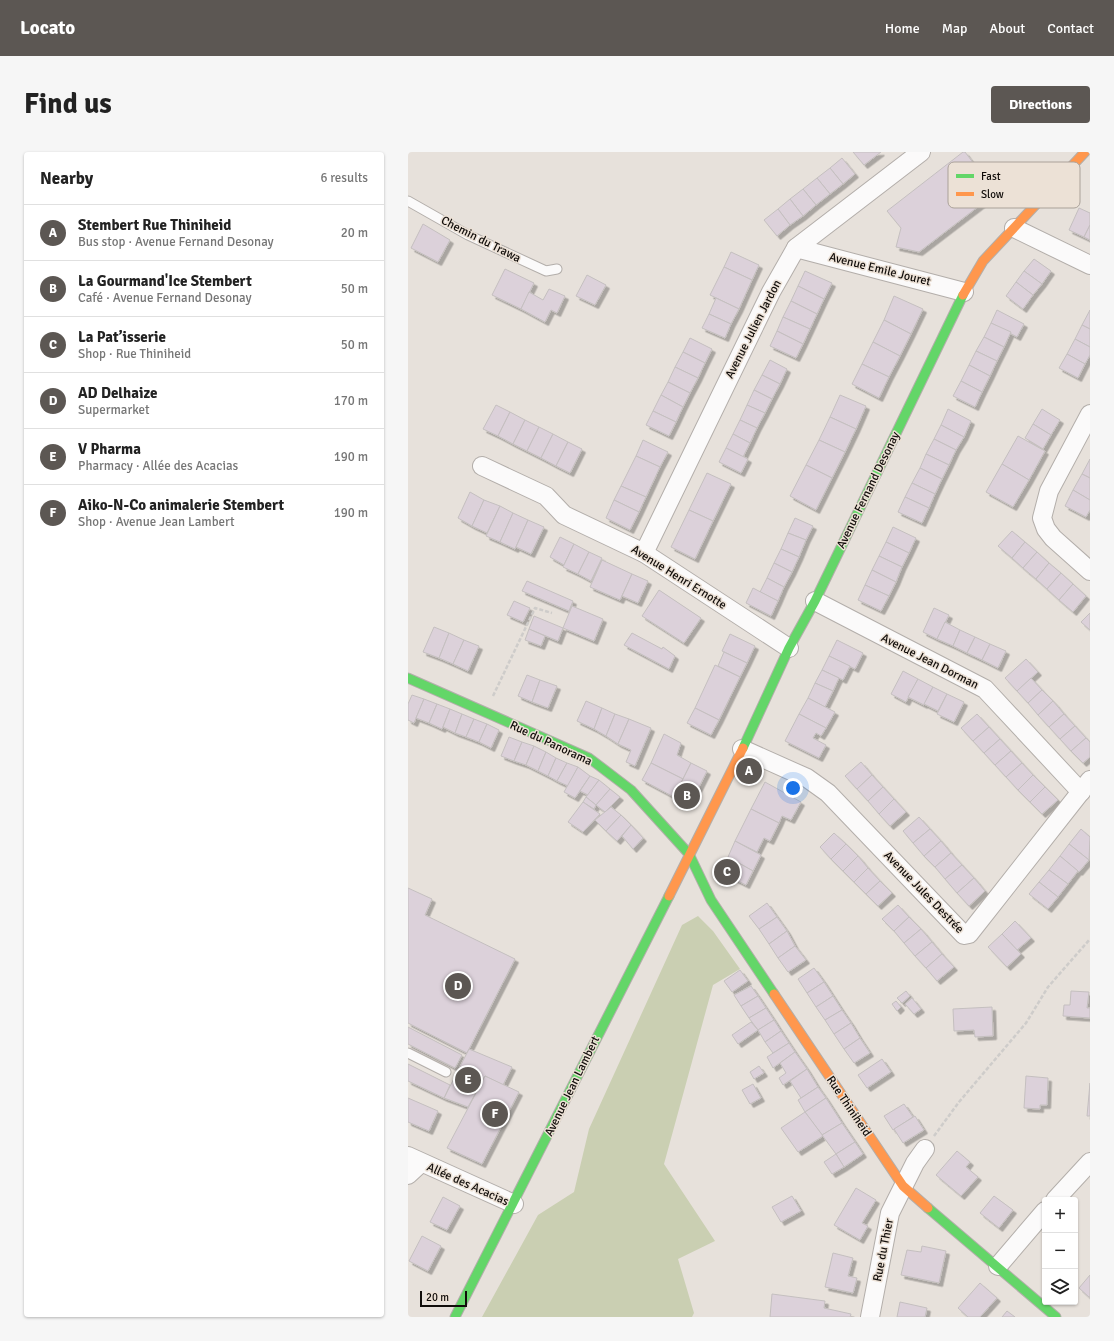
<!DOCTYPE html>
<html lang="en">
<head>
<meta charset="utf-8">
<style>
  body { margin:0; font-family:Signika,sans-serif; background:#f6f6f6; color:#222 }
  .controls { position:absolute; right:12px; bottom:12px; display:grid; overflow:hidden; border-radius:4px; box-shadow:0 1px 3px #0004 }
  .controls button { width:36px; height:36px; display:grid; place-items:center; padding:0; border:0; border-bottom:1px solid #e0e0e0; background:#fff; color:#222; font:20px sans-serif }
  .scale { position:absolute; left:12px; bottom:10px; width:47px; box-sizing:border-box; padding-left:4px; border:2px solid #110d0a; border-top:0; font-size:11px; line-height:14px; white-space:nowrap; color:#110d0a; -webkit-text-stroke:3px #ece1d6; paint-order:stroke }
  .you { position:absolute; left:385px; top:636px; width:14px; height:14px; margin:-10px; border:3px solid #fff; border-radius:50%; background:#1a73e8; box-shadow:0 0 0 6px #1a73e833 }
  .badge { display:grid; place-items:center; width:26px; height:26px; border-radius:50%; background:#5c5753; color:#fff; font-size:13px; font-weight:700 }
  .pin { position:absolute; translate:-50% -50%; border:2px solid #fff; box-shadow:0 1px 4px #0006 }
  .list { margin:0; padding:0; list-style:none }
  h2 { display:flex; justify-content:space-between; align-items:center; height:52px; margin:0; padding:0 16px; font-size:17px }
  h2 small { font-size:13px; font-weight:400; color:#767676 }
  .list li { display:grid; grid-template-columns:26px 1fr auto; gap:12px; align-items:center; box-sizing:border-box; height:56px; padding:0 16px; border-top:1px solid #e0e0e0 }
  .list b { display:block; font-size:15px; white-space:nowrap }
  .list p { margin:0; font-size:13px; white-space:nowrap; color:#767676 }
  .list em { font-size:13px; font-style:normal; color:#767676 }
  .icon { flex:none; width:22px; height:22px; fill:none; stroke:currentColor; stroke-width:2; stroke-linecap:round; stroke-linejoin:round }
  .map { position:relative; flex:none; width:682px; height:1165px; overflow:hidden; border-radius:4px }
  header { display:flex; align-items:center; gap:24px; box-sizing:border-box; height:56px; padding:0 20px; background:#5c5753; color:#fff }
  header strong { font-size:19px }
  nav { display:flex; gap:22px; margin-inline-start:auto; font-size:14px }
  .intro { display:flex; align-items:center; justify-content:space-between; box-sizing:border-box; height:96px; padding:0 24px }
  h1 { margin:0; font-size:28px }
  .button { padding:10px 18px; border-radius:4px; background:#5c5753; color:#fff; font-size:14px; font-weight:700 }
  main { display:flex; gap:24px; padding:0 24px }
  aside { flex:1; background:#fff; border-radius:4px; box-shadow:0 1px 3px #0004 }
  .map>svg:first-child { display:block }
</style>
</head>
<body>
<header>
<strong>Locato</strong>
<nav><a>Home</a><a>Map</a><a>About</a><a>Contact</a></nav>
</header>
<div class="intro"><h1>Find us</h1><a class="button">Directions</a></div>
<main>
<aside>
<h2>Nearby<small>6 results</small></h2>
<ul class="list">
<li><span class="badge">A</span><div><b>Stembert Rue Thiniheid</b><p>Bus stop · Avenue Fernand Desonay</p></div><em>20 m</em></li>
<li><span class="badge">B</span><div><b>La Gourmand'Ice Stembert</b><p>Café · Avenue Fernand Desonay</p></div><em>50 m</em></li>
<li><span class="badge">C</span><div><b>La Pat’isserie</b><p>Shop · Rue Thiniheid</p></div><em>50 m</em></li>
<li><span class="badge">D</span><div><b>AD Delhaize</b><p>Supermarket</p></div><em>170 m</em></li>
<li><span class="badge">E</span><div><b>V Pharma</b><p>Pharmacy · Allée des Acacias</p></div><em>190 m</em></li>
<li><span class="badge">F</span><div><b>Aiko-N-Co animalerie Stembert</b><p>Shop · Avenue Jean Lambert</p></div><em>190 m</em></li>
</ul>
</aside>
<div class="map">
<svg width="682" height="1165" viewBox="0 0 682 1165">
  <defs>
    <filter id="shadow"><feDropShadow dx="3.5" dy="3.5" stdDeviation="0" flood-color="#0004"/></filter>
  </defs>
  <rect width="100%" height="100%" fill="#e7e1db"/>
  <path fill="#cacfb2" d="M290,764L305,779L332,817L305,833L256,1012L307,1089L270,1107L286,1161L284,1165H74L130,1063L166,1040L181,977L274,773Z"/>
  <g fill="#dcd1da" stroke="#c4bfbf" filter="url(#shadow)">
    <path d="M445,0H473L456,13Z"/>
    <path d="M555,0H557L588,41L511,100L488,95L493,76L479,59Z"/>
    <path d="M434,6L447,22L435,32L422,16Z"/>
    <path d="M422,16L435,32L422,42L409,26Z"/>
    <path d="M409,26L422,42L408,53L395,37Z"/>
    <path d="M395,37L408,53L395,64L382,47Z"/>
    <path d="M382,47L395,64L382,73L370,57Z"/>
    <path d="M671,56L682,61V73L676,85L661,78Z"/>
    <path d="M370,57L382,73L369,84L356,68Z"/>
    <path d="M15,72L42,88L30,110L3,96Z"/>
    <path d="M682,73V88L676,85Z"/>
    <path d="M323,100L351,113L344,128L316,115Z"/>
    <path d="M626,107L643,119L634,132L616,119Z"/>
    <path d="M316,115L344,128L331,157L302,143Z"/>
    <path d="M97,117L126,131L113,157L84,143Z"/>
    <path d="M397,119L424,131L416,147L390,134Z"/>
    <path d="M616,119L634,132L625,143L608,130Z"/>
    <path d="M179,123L198,133L187,153L168,144Z"/>
    <path d="M608,130L625,143L615,157L598,144Z"/>
    <path d="M390,134L416,147L409,162L383,149Z"/>
    <path d="M141,137L157,144L149,161L143,158L137,170L113,157L121,140L135,148Z"/>
    <path d="M486,144L515,157L503,182L476,168Z"/>
    <path d="M308,146L331,157L323,172L301,162Z"/>
    <path d="M383,149L409,162L402,177L375,165Z"/>
    <path d="M589,158L616,172L609,185L583,171Z"/>
    <path d="M682,158V177L674,173Z"/>
    <path d="M301,162L323,172L317,186L294,176Z"/>
    <path d="M375,165L402,177L395,192L369,179Z"/>
    <path d="M476,168L503,182L492,204L465,190Z"/>
    <path d="M583,171L603,180L596,195L576,185Z"/>
    <path d="M674,173L682,177V195L667,187Z"/>
    <path d="M369,179L395,192L388,206L362,194Z"/>
    <path d="M576,185L596,195L589,209L568,199Z"/>
    <path d="M282,186L304,197L297,211L275,200Z"/>
    <path d="M667,187L682,195V203L677,212L659,202Z"/>
    <path d="M465,190L492,204L481,225L454,212Z"/>
    <path d="M568,199L589,209L582,224L561,213Z"/>
    <path d="M275,200L297,211L290,226L267,215Z"/>
    <path d="M659,202L677,212L670,226L651,216Z"/>
    <path d="M362,208L379,217L372,232L354,223Z"/>
    <path d="M454,212L481,225L471,246L444,232Z"/>
    <path d="M561,213L582,224L574,240L553,229Z"/>
    <path d="M267,215L290,226L282,241L260,230Z"/>
    <path d="M354,223L372,232L364,247L346,238Z"/>
    <path d="M553,229L574,240L567,255L545,244Z"/>
    <path d="M260,230L282,241L275,255L253,243Z"/>
    <path d="M346,238L364,247L357,261L339,253Z"/>
    <path d="M253,243L275,255L268,270L245,259Z"/>
    <path d="M432,243L458,254L448,277L422,265Z"/>
    <path d="M88,253L102,260L90,284L75,277Z"/>
    <path d="M339,253L357,261L349,276L332,268Z"/>
    <path d="M540,257L563,269L556,285L533,273Z"/>
    <path d="M634,257L652,268L643,283L625,272Z"/>
    <path d="M245,259L268,270L261,284L238,273Z"/>
    <path d="M102,260L117,268L105,292L90,284Z"/>
    <path d="M422,265L448,277L437,300L411,288Z"/>
    <path d="M117,268L131,275L119,299L105,292Z"/>
    <path d="M332,268L349,276L342,291L325,282Z"/>
    <path d="M625,272L643,283L635,297L617,286Z"/>
    <path d="M533,273L556,285L548,298L526,287Z"/>
    <path d="M131,275L145,282L133,306L119,299Z"/>
    <path d="M145,282L160,290L148,314L133,306Z"/>
    <path d="M325,282L342,291L335,305L318,296Z"/>
    <path d="M610,284L637,299L621,328L594,312Z"/>
    <path d="M526,287L548,298L541,313L518,302Z"/>
    <path d="M235,288L260,300L252,315L228,304Z"/>
    <path d="M411,288L437,300L424,326L398,313Z"/>
    <path d="M160,290L174,297L162,321L148,314Z"/>
    <path d="M318,296L340,307L333,321L311,310Z"/>
    <path d="M518,302L541,313L534,327L512,316Z"/>
    <path d="M228,304L252,315L238,345L213,334Z"/>
    <path d="M682,307V326L674,322Z"/>
    <path d="M594,312L621,328L605,355L578,340Z"/>
    <path d="M398,313L424,326L408,358L382,344Z"/>
    <path d="M512,316L534,327L527,342L504,331Z"/>
    <path d="M299,321L323,332L305,369L281,358Z"/>
    <path d="M674,322L682,326V348L665,338Z"/>
    <path d="M504,331L527,342L521,356L497,345Z"/>
    <path d="M213,334L238,345L231,360L206,348Z"/>
    <path d="M665,338L682,348V358L678,365L657,354Z"/>
    <path d="M62,340L76,348L64,374L50,366Z"/>
    <path d="M497,345L521,356L514,371L490,360Z"/>
    <path d="M76,348L92,354L79,381L64,374Z"/>
    <path d="M206,348L231,360L222,378L198,366Z"/>
    <path d="M92,354L105,361L92,390L78,384Z"/>
    <path d="M281,358L305,369L287,407L263,395Z"/>
    <path d="M105,361L120,368L107,397L92,390Z"/>
    <path d="M387,366L405,374L398,388L380,381Z"/>
    <path d="M120,368L136,375L123,402L108,395Z"/>
    <path d="M485,375L508,386L501,401L478,390Z"/>
    <path d="M604,379L617,390L604,406L590,394Z"/>
    <path d="M380,381L398,388L391,405L373,397Z"/>
    <path d="M152,385L166,392L156,413L142,405Z"/>
    <path d="M478,390L501,401L494,415L471,404Z"/>
    <path d="M617,390L629,400L615,416L604,406Z"/>
    <path d="M166,392L181,400L170,422L155,415Z"/>
    <path d="M373,397L391,405L384,420L366,411Z"/>
    <path d="M181,400L194,406L183,429L170,422Z"/>
    <path d="M629,400L641,411L628,427L615,416Z"/>
    <path d="M471,404L494,415L488,430L464,418Z"/>
    <path d="M194,408L224,422L212,448L182,435Z"/>
    <path d="M366,411L384,420L376,435L359,426Z"/>
    <path d="M641,411L653,421L639,437L628,427Z"/>
    <path d="M464,418L488,430L481,444L457,433Z"/>
    <path d="M653,421L665,432L651,448L639,437Z"/>
    <path d="M224,422L240,429L230,451L214,444Z"/>
    <path d="M359,426L376,435L370,449L352,440Z"/>
    <path d="M119,429L165,449L161,459L114,439Z"/>
    <path d="M665,432L678,444L665,460L651,448Z"/>
    <path d="M457,433L481,444L473,459L450,448Z"/>
    <path d="M345,436L370,449L363,464L338,451Z"/>
    <path d="M251,438L293,466L276,491L234,464Z"/>
    <path d="M106,449L122,456L115,470L99,463Z"/>
    <path d="M164,454L195,467L186,489L155,476Z"/>
    <path d="M526,456L541,463L529,487L515,480Z"/>
    <path d="M682,461V478L673,470Z"/>
    <path d="M126,464L155,476L150,489L121,477Z"/>
    <path d="M537,470L552,478L545,494L529,487Z"/>
    <path d="M26,475L41,481L31,506L15,500Z"/>
    <path d="M121,477L137,484L133,494L117,488Z"/>
    <path d="M552,478L567,485L559,501L545,494Z"/>
    <path d="M41,481L56,488L45,512L31,506Z"/>
    <path d="M224,481L254,497L255,495L267,504L261,517L216,493Z"/>
    <path d="M322,482L347,494L339,511L314,499Z"/>
    <path d="M567,485L582,492L574,508L559,501Z"/>
    <path d="M56,488L71,494L60,519L45,512Z"/>
    <path d="M429,488L455,501L447,517L421,504Z"/>
    <path d="M582,492L598,499L590,516L574,508Z"/>
    <path d="M316,500L339,511L332,525L310,514Z"/>
    <path d="M421,504L442,514L435,528L414,518Z"/>
    <path d="M618,507L630,520L609,539L597,526Z"/>
    <path d="M307,513L332,525L311,568L287,556Z"/>
    <path d="M414,518L431,526L425,539L407,531Z"/>
    <path d="M495,519L510,527L498,550L483,542Z"/>
    <path d="M119,523L132,528L124,550L110,544Z"/>
    <path d="M623,526L634,538L620,551L609,539Z"/>
    <path d="M510,527L525,535L516,553L500,545Z"/>
    <path d="M132,528L149,534L140,556L124,550Z"/>
    <path d="M407,531L425,539L417,555L400,546Z"/>
    <path d="M525,535L539,542L530,559L516,552Z"/>
    <path d="M634,538L645,549L630,563L620,551Z"/>
    <path d="M539,542L556,550L546,570L529,562Z"/>
    <path d="M4,543L16,547L6,571L0,568V552Z"/>
    <path d="M400,546L427,560L418,576L391,562Z"/>
    <path d="M16,547L29,552L21,571L8,566Z"/>
    <path d="M178,549L194,556L186,577L169,569Z"/>
    <path d="M645,549L656,562L641,575L630,563Z"/>
    <path d="M29,552L42,557L34,577L21,571Z"/>
    <path d="M194,556L207,562L198,584L186,577Z"/>
    <path d="M287,556L311,568L303,583L279,571Z"/>
    <path d="M42,557L54,562L47,581L35,575Z"/>
    <path d="M54,562L66,567L58,585L47,581Z"/>
    <path d="M207,562L221,567L210,592L198,584Z"/>
    <path d="M391,562L418,576L413,584L408,581L405,586L418,593L411,606L377,589Z"/>
    <path d="M569,562L581,575L565,589L553,576Z"/>
    <path d="M656,562L667,574L652,587L641,575Z"/>
    <path d="M66,567L79,572L71,590L58,585Z"/>
    <path d="M221,567L243,576L227,614L218,610L223,598L210,592Z"/>
    <path d="M79,572L91,578L83,596L71,590Z"/>
    <path d="M667,574L678,586L663,599L652,587Z"/>
    <path d="M581,575L592,587L576,601L565,589Z"/>
    <path d="M256,582L273,591L269,603L283,611L275,627L243,611Z"/>
    <path d="M101,585L114,590L106,609L93,604Z"/>
    <path d="M678,586L682,590V605L675,611L663,599Z"/>
    <path d="M592,587L603,599L587,613L576,601Z"/>
    <path d="M114,590L126,594L118,613L106,609Z"/>
    <path d="M126,594L138,600L130,619L118,613Z"/>
    <path d="M603,599L614,611L598,625L587,613Z"/>
    <path d="M138,600L148,606L140,624L130,619Z"/>
    <path d="M148,606L159,611L149,629L140,624Z"/>
    <path d="M453,610L464,623L449,637L437,624Z"/>
    <path d="M159,611L170,615L160,634L149,629Z"/>
    <path d="M243,611L275,627L266,645L234,628Z"/>
    <path d="M283,611L299,619L282,653L266,645Z"/>
    <path d="M614,611L625,623L610,638L598,625Z"/>
    <path d="M170,615L182,624L167,646L156,640Z"/>
    <path d="M464,623L475,635L460,649L449,637Z"/>
    <path d="M625,623L637,635L622,650L610,638Z"/>
    <path d="M182,624L191,628L180,643L172,639Z"/>
    <path d="M191,628L202,637L188,653L178,645Z"/>
    <path d="M357,630L393,650L383,668L374,664L371,671L343,657Z"/>
    <path d="M475,635L486,647L471,662L460,649Z"/>
    <path d="M637,635L650,648L634,662L622,650Z"/>
    <path d="M202,637L212,645L197,660L188,653Z"/>
    <path d="M178,645L188,653L186,657L175,650Z"/>
    <path d="M486,647L498,660L482,674L471,662Z"/>
    <path d="M175,650L192,662L175,680L160,670Z"/>
    <path d="M203,655L213,663L198,679L187,668Z"/>
    <path d="M343,657L371,671L362,689L356,686L349,700L327,689Z"/>
    <path d="M213,663L223,673L209,689L198,679Z"/>
    <path d="M511,665L522,677L505,691L495,679Z"/>
    <path d="M223,673L235,686L225,697L214,684Z"/>
    <path d="M522,677L533,689L516,704L505,691Z"/>
    <path d="M673,677L682,685L681,708L661,692Z"/>
    <path d="M426,681L438,692L423,707L412,695Z"/>
    <path d="M327,689L353,703L345,719L320,705Z"/>
    <path d="M533,689L543,701L527,715L516,704Z"/>
    <path d="M438,692L450,704L435,719L423,707Z"/>
    <path d="M661,692L681,708L671,720L652,704Z"/>
    <path d="M543,701L554,713L537,727L527,715Z"/>
    <path d="M450,704L460,716L446,730L435,719Z"/>
    <path d="M652,704L670,719L660,732L641,718Z"/>
    <path d="M320,705L345,719L338,733L312,720Z"/>
    <path d="M554,713L566,726L549,741L537,727Z"/>
    <path d="M460,716L472,729L458,742L446,730Z"/>
    <path d="M641,718L660,732L650,745L631,730Z"/>
    <path d="M566,726L577,739L561,754L549,741Z"/>
    <path d="M472,729L484,741L470,754L458,742Z"/>
    <path d="M631,730L650,745L640,757L621,742Z"/>
    <path d="M0,736L24,747L17,763L107,807L59,901L0,871Z"/>
    <path d="M359,751L369,765L351,777L341,764Z"/>
    <path d="M490,753L501,765L486,779L474,767Z"/>
    <path d="M369,765L379,779L361,792L351,777Z"/>
    <path d="M501,765L513,777L496,791L486,779Z"/>
    <path d="M607,769L623,786L609,798L594,782Z"/>
    <path d="M513,777L524,790L507,804L496,791Z"/>
    <path d="M379,779L387,794L370,806L361,792Z"/>
    <path d="M594,782L613,802L599,815L580,795Z"/>
    <path d="M524,790L534,802L518,816L507,804Z"/>
    <path d="M387,794L398,808L380,820L370,806Z"/>
    <path d="M534,802L546,815L529,829L518,816Z"/>
    <path d="M406,816L416,830L399,841L390,827Z"/>
    <path d="M332,818L340,829L324,840L316,829Z"/>
    <path d="M416,830L425,844L408,855L399,841Z"/>
    <path d="M343,834L350,844L333,854L326,843Z"/>
    <path d="M498,839L502,844L494,851L489,846Z"/>
    <path d="M663,839L681,840L679,856H682V866L655,864L656,853H662Z"/>
    <path d="M350,844L358,856L341,866L333,854Z"/>
    <path d="M425,844L434,858L417,868L408,855Z"/>
    <path d="M504,846L513,857L506,862L497,852Z"/>
    <path d="M488,849L493,855L489,859L484,852Z"/>
    <path d="M584,855L585,884L567,885L566,878L546,879L545,857Z"/>
    <path d="M358,856L366,868L350,878L341,866Z"/>
    <path d="M434,858L443,871L426,882L417,868Z"/>
    <path d="M366,868L373,879L357,890L350,878Z"/>
    <path d="M343,870L350,878L330,892L324,883Z"/>
    <path d="M443,871L452,886L436,897L426,882Z"/>
    <path d="M0,875L54,903L47,916L0,892Z"/>
    <path d="M373,879L381,891L365,901L357,890Z"/>
    <path d="M452,886L462,901L446,911L436,897Z"/>
    <path d="M381,891L387,900L365,916L359,905Z"/>
    <path d="M61,897L104,915L95,933L77,924L60,955L36,946Z"/>
    <path d="M387,900L399,917L375,933L371,926L378,921L372,911Z"/>
    <path d="M474,907L483,920L459,936L450,923Z"/>
    <path d="M0,912L42,933L36,946L0,929Z"/>
    <path d="M351,914L356,921L346,927L342,920Z"/>
    <path d="M399,917L410,935L393,946L382,929Z"/>
    <path d="M77,924L111,940L74,1012L39,996Z"/>
    <path d="M618,924L640,926L639,953H632V957L616,956Z"/>
    <path d="M682,931V964H679Z"/>
    <path d="M345,932L353,946L342,952L334,938Z"/>
    <path d="M410,935L418,946L397,960L390,948Z"/>
    <path d="M0,946L30,959L21,979L0,970Z"/>
    <path d="M418,946L434,971L414,983L397,960Z"/>
    <path d="M496,952L505,965L485,978L476,964Z"/>
    <path d="M397,960L415,984L390,1000L373,976Z"/>
    <path d="M507,964L516,978L495,991L486,977Z"/>
    <path d="M434,971L447,990L428,1002L414,983Z"/>
    <path d="M447,990L455,1002L436,1015L428,1002Z"/>
    <path d="M549,999L562,1010L558,1015L570,1025L553,1044L528,1023Z"/>
    <path d="M428,1002L436,1015L424,1022L416,1010Z"/>
    <path d="M448,1036L468,1048L454,1071L460,1074L452,1088L426,1073Z"/>
    <path d="M384,1044L393,1059L373,1070L364,1055Z"/>
    <path d="M586,1044L605,1058L591,1076L572,1061Z"/>
    <path d="M35,1045L52,1054L39,1078L22,1070Z"/>
    <path d="M14,1084L33,1094L20,1119L1,1109Z"/>
    <path d="M514,1094L538,1099L531,1131L493,1123L499,1098L513,1100Z"/>
    <path d="M425,1101L445,1106L440,1124L449,1126L445,1141L417,1135Z"/>
    <path d="M682,1123V1145H681L671,1136Z"/>
    <path d="M572,1131L589,1146L572,1165H560L550,1156Z"/>
    <path d="M364,1142L417,1149L416,1156L443,1162L442,1165H362Z"/>
    <path d="M492,1150L519,1156L517,1165H489Z"/>
    <path d="M599,1159L607,1165H594Z"/>
  </g>
  <g fill="none" stroke-linecap="round" stroke-linejoin="round">
    <g stroke="#b3aeaa" stroke-width="11">
      <g id="lane">
        <path d="M0,49L60,83L138,119L149,117"/>
        <path d="M0,901L38,920"/>
      </g>
    </g>
    <g stroke="#b3aeaa" stroke-width="20">
      <g id="street">
        <path d="M606,76L682,113"/>
        <path d="M388,96L556,140"/>
        <path d="M682,262L641,339L634,366L638,377L645,386L682,419"/>
        <path d="M74,314L138,344L156,363L236,401L381,496"/>
        <path d="M236,401L363,140L388,96L513,0"/>
        <path d="M407,449L577,537L673,640"/>
        <path d="M334,597L399,626L420,641L556,783L561,782L682,628"/>
        <path d="M0,1004L106,1052"/>
        <path d="M0,1023L13,1011"/>
        <path d="M647,1048L682,1010"/>
        <path d="M590,1114L637,1059"/>
        <path d="M462,1165L482,1061L507,1011L517,997"/>
      </g>
    </g>
    <g stroke="#b3aeaa" stroke-width="11">
      <g id="fast">
        <path d="M0,526L181,606L223,638L281,702L303,748L366,842"/>
        <path d="M335,596L381,496L407,449L555,143"/>
        <path d="M520,1056L648,1165"/>
        <path d="M47,1165L261,744"/>
      </g>
    </g>
    <g stroke="#b3aeaa" stroke-width="11">
      <g id="slow">
        <path d="M555,143L575,109L677,0"/>
        <path d="M261,744L335,596"/>
        <path d="M366,842L495,1034L520,1056"/>
      </g>
    </g>
    <g stroke="#ceccca" stroke-width="2.5" stroke-dasharray="4 2" stroke-linecap="butt">
      <path d="M85,544L127,456L144,461"/>
      <path d="M526,984L551,950L618,871L640,835L682,787"/>
    </g>
    <use href="#lane" stroke="#fbfafa" stroke-width="9"/>
    <use href="#street" stroke="#fbfafa" stroke-width="18"/>
    <use href="#fast" stroke="#63d668" stroke-width="9"/>
    <use href="#slow" stroke="#ff974d" stroke-width="9"/>
  </g>
  <g text-anchor="middle" stroke-width="3" stroke-linejoin="round" paint-order="stroke">
    <g font-size="12" fill="#110d0a" stroke="#ece1d6">
      <text transform="translate(73 87) rotate(27)" y="4">Chemin du Trawa</text>
      <text transform="translate(472 117) rotate(14)" y="4">Avenue Emile Jouret</text>
      <text transform="translate(345 177) rotate(-63)" y="4">Avenue Julien Jardon</text>
      <text transform="translate(460 338) rotate(-64)" y="4">Avenue Fernand Desonay</text>
      <text transform="translate(271 425) rotate(32)" y="4">Avenue Henri Ernotte</text>
      <text transform="translate(522 509) rotate(27)" y="4">Avenue Jean Dorman</text>
      <text transform="translate(143 591) rotate(25)" y="4">Rue du Panorama</text>
      <text transform="translate(516 740) rotate(46)" y="4">Avenue Jules Destrée</text>
      <text transform="translate(164 934) rotate(-64)" y="4">Avenue Jean Lambert</text>
      <text transform="translate(441 954) rotate(56)" y="4">Rue Thiniheid</text>
      <text transform="translate(60 1032) rotate(24)" y="4">Allée des Acacias</text>
      <text transform="translate(475 1098) rotate(-79)" y="4">Rue du Thier</text>
    </g>
  </g>
  <rect x="540" y="10" width="132" height="46" rx="6" fill="#ece1d6" stroke="#aaa199" stroke-width="1"/>
  <rect x="548" y="22" width="18" height="4" fill="#63d668"/>
  <rect x="548" y="40" width="18" height="4" fill="#ff974d"/>
  <g font-size="11" fill="#110d0a">
    <text x="573" y="28">Fast</text>
    <text x="573" y="46">Slow</text>
  </g>
</svg>
<div class="controls">
<button>+</button>
<button>−</button>
<button><svg class="icon" aria-label="layers" viewBox="0 0 24 24"><path d="M12 4l9 5-9 5-9-5zM3 14l9 5 9-5"/></svg></button>
</div>
<div class="scale">20 m</div>
<div class="you"></div>
<div class="pin badge" style="left:341px;top:619px">A</div>
<div class="pin badge" style="left:279px;top:644px">B</div>
<div class="pin badge" style="left:319px;top:720px">C</div>
<div class="pin badge" style="left:50px;top:834px">D</div>
<div class="pin badge" style="left:60px;top:928px">E</div>
<div class="pin badge" style="left:87px;top:962px">F</div>
</div>
</main>
</body>
</html>
